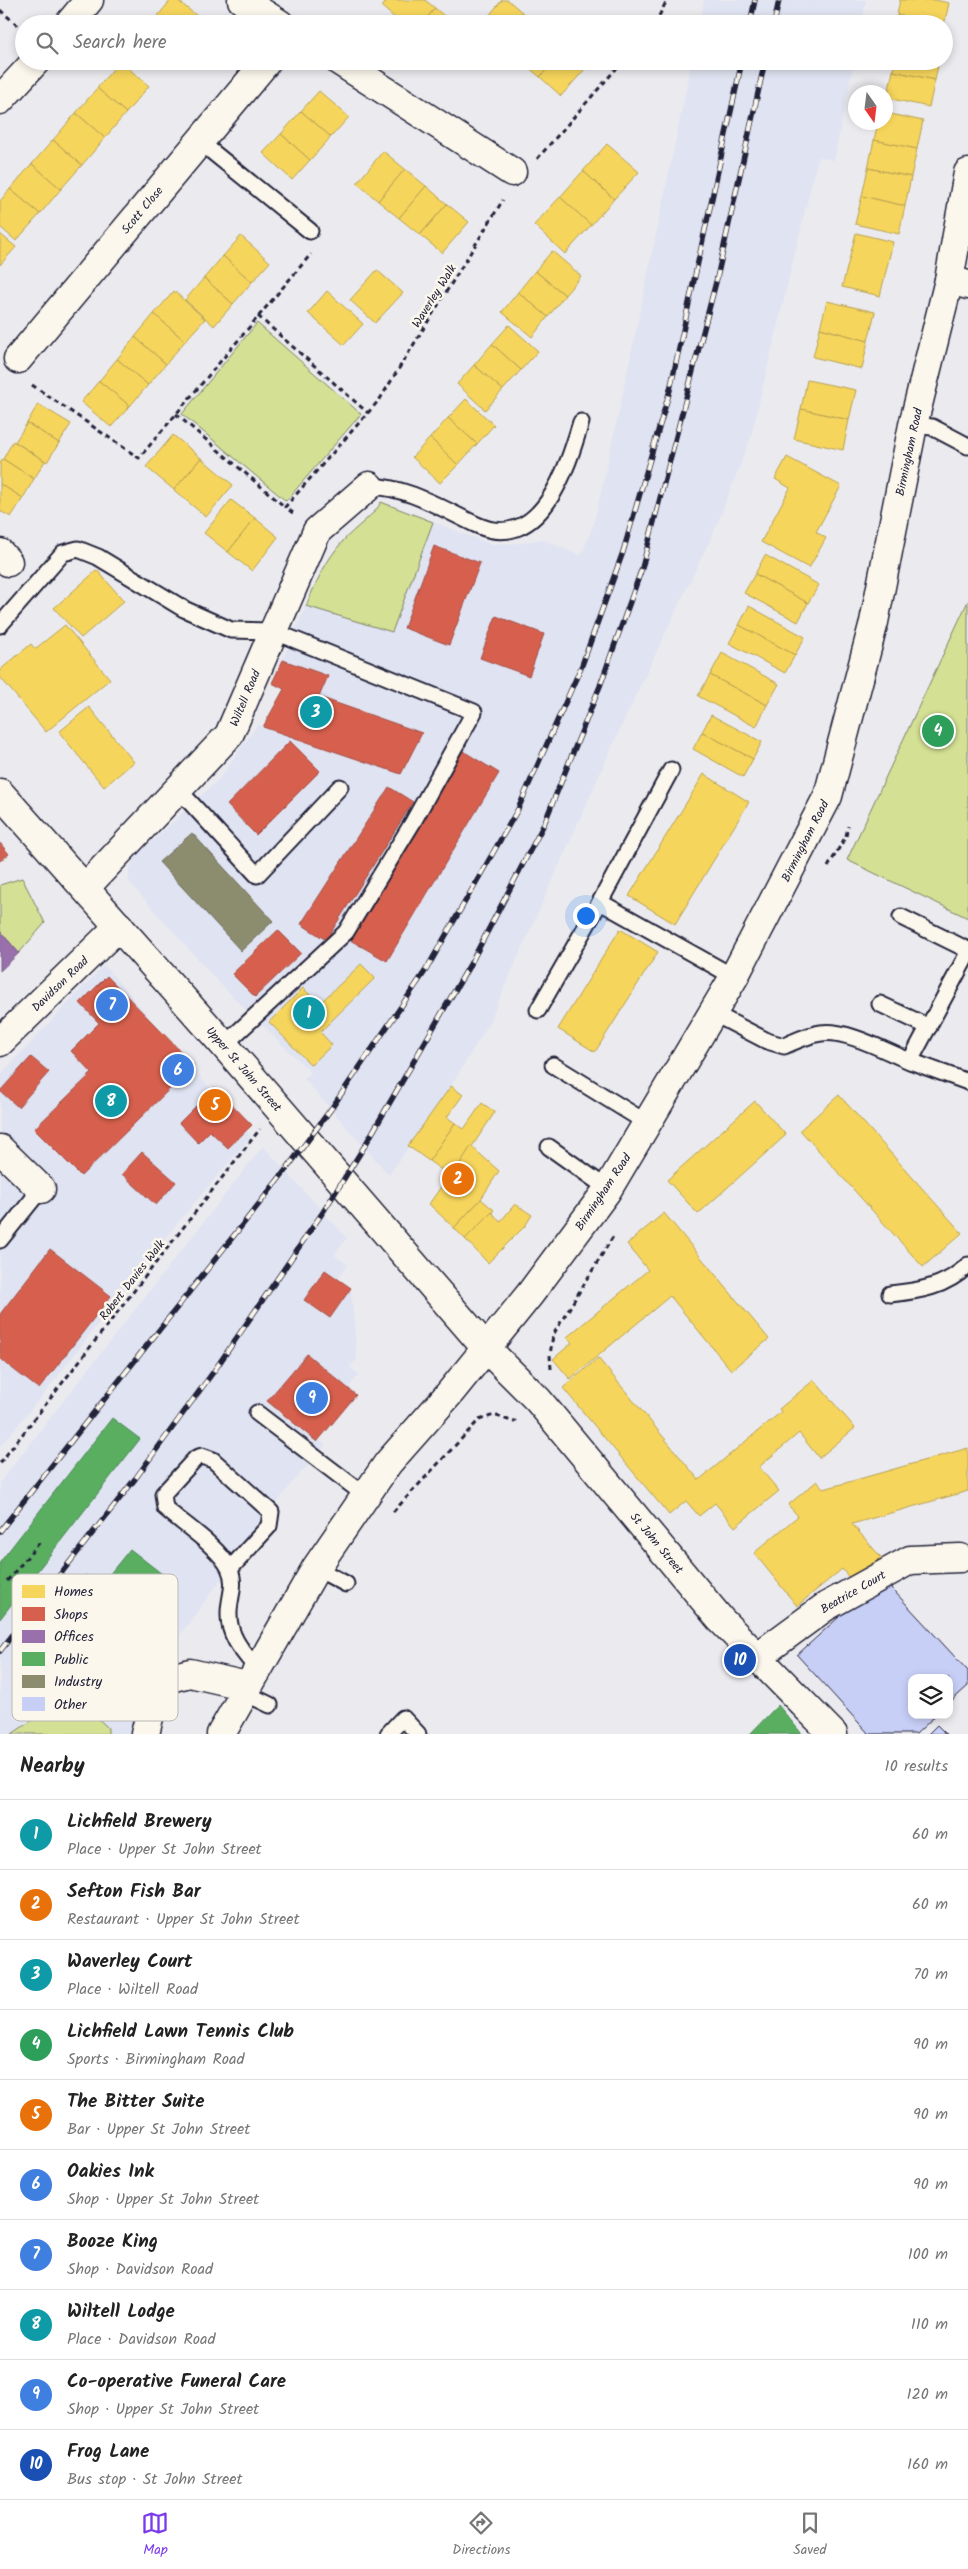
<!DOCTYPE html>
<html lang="en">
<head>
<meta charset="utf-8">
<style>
  body { margin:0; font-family:Kalam,sans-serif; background:#f2f2f2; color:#222 }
  .controls { position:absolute; right:15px; bottom:15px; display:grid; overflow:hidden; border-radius:10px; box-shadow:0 2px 8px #0003 }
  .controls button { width:45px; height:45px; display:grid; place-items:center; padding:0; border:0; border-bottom:1px solid #e0e0e0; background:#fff; color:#222; font:25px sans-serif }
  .compass { position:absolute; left:848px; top:85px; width:45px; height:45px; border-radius:50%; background:#fff; box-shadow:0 2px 8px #0003; rotate:166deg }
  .you { position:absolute; left:585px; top:915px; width:18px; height:18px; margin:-12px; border:4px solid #fff; border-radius:50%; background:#1a73e8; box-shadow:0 0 0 8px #1a73e833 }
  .badge { display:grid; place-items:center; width:32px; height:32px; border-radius:50%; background:#7c3aed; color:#fff; font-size:16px; font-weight:700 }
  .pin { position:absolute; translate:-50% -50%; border:2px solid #fff; box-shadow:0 1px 5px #0006 }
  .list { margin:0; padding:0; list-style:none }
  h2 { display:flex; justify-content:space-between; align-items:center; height:65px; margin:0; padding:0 20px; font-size:21px }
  h2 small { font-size:16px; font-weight:400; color:#767676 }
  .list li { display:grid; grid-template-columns:32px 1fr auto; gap:15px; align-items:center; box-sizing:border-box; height:70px; padding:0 20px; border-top:1px solid #e0e0e0 }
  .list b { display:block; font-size:19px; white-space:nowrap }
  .list p { margin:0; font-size:16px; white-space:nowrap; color:#767676 }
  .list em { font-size:16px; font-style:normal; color:#767676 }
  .icon { flex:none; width:28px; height:28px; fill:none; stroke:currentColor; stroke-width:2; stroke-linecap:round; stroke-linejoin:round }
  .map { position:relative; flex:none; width:968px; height:1734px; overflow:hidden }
  .search { position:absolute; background:#fff; box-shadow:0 2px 8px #0003; left:15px; right:15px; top:15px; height:55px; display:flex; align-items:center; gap:12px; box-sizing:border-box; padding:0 18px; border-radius:28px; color:#767676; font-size:19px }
  .sheet { height:765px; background:#fff }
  nav { display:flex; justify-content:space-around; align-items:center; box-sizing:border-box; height:70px; border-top:1px solid #e0e0e0; background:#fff; font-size:14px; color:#767676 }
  nav a { display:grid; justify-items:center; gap:2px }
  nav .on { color:#7c3aed }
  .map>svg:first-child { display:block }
</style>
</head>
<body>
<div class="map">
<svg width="968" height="1734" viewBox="0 0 968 1734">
  <rect width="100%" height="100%" fill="#ebebef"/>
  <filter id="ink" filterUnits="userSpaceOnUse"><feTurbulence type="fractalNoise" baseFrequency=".02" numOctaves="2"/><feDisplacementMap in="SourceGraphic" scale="10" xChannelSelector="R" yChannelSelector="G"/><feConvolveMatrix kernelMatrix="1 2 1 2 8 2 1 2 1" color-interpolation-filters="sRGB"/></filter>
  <g filter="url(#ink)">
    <g fill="#e0e3f1">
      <path d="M704,0H866L862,24H700Z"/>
      <path d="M692,61H854L834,160L818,157L751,437L717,525L620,729L488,1025L451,1086L389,1175L304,1079L311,1073L216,980L129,882V870L135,857L219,779L258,724L263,726L284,689L272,683L321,572L343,540L378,508L381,502L491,544L521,543L542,539L581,556L594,523L622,397Z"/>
      <path d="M104,965L251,1136L160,1244L44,1394L0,1446V1075Z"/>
      <path d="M263,1146L347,1238L334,1255L348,1265L337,1279L351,1288L357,1359L350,1367L359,1375L349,1387L356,1394L319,1440L326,1445L291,1484L147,1680L132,1734H0V1482Z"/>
    </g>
    <g fill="#d4e093" stroke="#7b8167">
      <path d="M257,323L361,414L286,501L182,414Z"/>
      <path d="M381,502L433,522L392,632L306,606C316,582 326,560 343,541C353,529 376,514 381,502Z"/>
      <path d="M968,601V918L847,860Z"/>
      <path d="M22,878L45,923L19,953L0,931V885Z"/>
      <path d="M72,1693L108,1728V1734H12Z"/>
    </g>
    <g fill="#f6d55c" stroke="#b69f52">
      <path d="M171,0H177L197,16L190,24H151Z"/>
      <path d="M387,0H425L435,8L422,24H402L382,7Z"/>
      <path d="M502,0H508L524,14L515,24H482Z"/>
      <path d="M900,0H935L949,3L944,25L897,15Z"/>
      <path d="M435,8L453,24H422Z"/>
      <path d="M524,14L535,24H515Z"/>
      <path d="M897,15L937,24H895Z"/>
      <path d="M120,61L149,86L126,113L97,88Z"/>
      <path d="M521,61H554L540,77Z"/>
      <path d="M554,61H578L586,68L561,96L540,77Z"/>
      <path d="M895,61H939L935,80L893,71Z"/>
      <path d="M893,71L935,80L929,107L887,98Z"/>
      <path d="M97,88L126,113L105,138L76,113Z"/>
      <path d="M319,91L349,117L331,137L301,111Z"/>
      <path d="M301,111L331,137L310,160L281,134Z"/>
      <path d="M76,113L105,138L82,165L53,140Z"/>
      <path d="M886,113L923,121L917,149L874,140L878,122H886Z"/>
      <path d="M281,134L310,160L292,180L263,153Z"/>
      <path d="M53,140L82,165L61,189L32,164Z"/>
      <path d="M874,140L917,149L911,177L868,168Z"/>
      <path d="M607,144L639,172L614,199L583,171Z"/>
      <path d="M383,151L405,169L378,201L357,183Z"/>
      <path d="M32,164L61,189L40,214L10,189Z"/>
      <path d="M868,168L911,177L905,206L862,196Z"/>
      <path d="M405,169L426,186L399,218L378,201Z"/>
      <path d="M583,171L614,199L591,225L560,197Z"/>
      <path d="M426,186L447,204L420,235L399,218Z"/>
      <path d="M10,189L40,214L16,241L0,227V201Z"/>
      <path d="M862,196L905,206L899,234L855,224Z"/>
      <path d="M560,197L591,225L565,254L534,225Z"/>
      <path d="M447,204L469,222L442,253L420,235Z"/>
      <path d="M856,233L893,242L880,296L842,287Z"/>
      <path d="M0,234L16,247L0,265Z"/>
      <path d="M241,236L270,262L252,282L223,256Z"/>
      <path d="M552,251L581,276L565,295L535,271Z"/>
      <path d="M223,256L252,282L233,304L204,278Z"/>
      <path d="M377,270L403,293L375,323L350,300Z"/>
      <path d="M535,271L565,295L548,317L518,292Z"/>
      <path d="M204,278L233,304L214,326L185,300Z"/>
      <path d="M174,291L205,319L185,341L154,314Z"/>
      <path d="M327,291L363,324L344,345L308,313Z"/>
      <path d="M518,292L548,317L532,337L502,312Z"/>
      <path d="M827,301L875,312L868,341L820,328Z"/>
      <path d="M154,314L185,341L166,364L135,337Z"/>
      <path d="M509,325L538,351L521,370L492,344Z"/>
      <path d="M820,328L868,341L862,369L813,357Z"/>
      <path d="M135,337L166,364L148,385L117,359Z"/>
      <path d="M492,344L521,370L503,390L474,365Z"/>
      <path d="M117,359L148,385L130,406L99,381Z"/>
      <path d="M474,365L503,390L485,410L457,384Z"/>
      <path d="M807,380L856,390L849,420L801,409Z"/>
      <path d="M99,381L130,406L111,427L81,402Z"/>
      <path d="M466,399L494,425L477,444L448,418Z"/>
      <path d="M38,404L71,424L59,443L27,423Z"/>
      <path d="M801,409L849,420L843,450L794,439Z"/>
      <path d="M448,418L477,444L458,465L430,438Z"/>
      <path d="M27,423L59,443L47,462L15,442Z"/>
      <path d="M173,435L201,458L174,490L146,467Z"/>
      <path d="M430,438L458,465L440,483L412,457Z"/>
      <path d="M13,441L45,461L34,479L3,459Z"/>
      <path d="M787,457L841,486L816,532L826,538L809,568L761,542L790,488L775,479Z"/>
      <path d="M201,458L233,485L206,517L174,490Z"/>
      <path d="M3,459L34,479L23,498L0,484V463Z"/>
      <path d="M0,484L23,498L11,517L0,511Z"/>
      <path d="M231,500L255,518L228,552L204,533Z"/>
      <path d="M255,518L278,537L252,571L228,552Z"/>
      <path d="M765,555L819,585L808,603L755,574Z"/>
      <path d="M97,570L124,601L81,638L54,608Z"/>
      <path d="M755,574L808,603L798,622L744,593Z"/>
      <path d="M749,606L805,637L795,655L739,625Z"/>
      <path d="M65,625L110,679L46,732L0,677V670L31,644L35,649Z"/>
      <path d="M739,625L795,655L785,673L729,643Z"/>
      <path d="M722,653L779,684L767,705L710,675Z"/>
      <path d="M710,675L767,705L756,727L698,696Z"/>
      <path d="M89,707L134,762L104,787L59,732Z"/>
      <path d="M711,715L762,742L753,759L702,732Z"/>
      <path d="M702,732L753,759L743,777L693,749Z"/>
      <path d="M704,774L749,802L675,924L629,896Z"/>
      <path d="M620,929L658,952L595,1052L558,1029Z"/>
      <path d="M361,964L375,978L320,1032L332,1045L311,1065L269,1022L303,988L319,1004Z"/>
      <path d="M451,1086L463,1095L447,1117L455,1123L429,1161L408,1146Z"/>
      <path d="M839,1095L962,1233L923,1267L800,1130Z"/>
      <path d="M755,1101L786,1135L698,1214L667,1180Z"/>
      <path d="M482,1103L495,1112L455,1172L452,1171L449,1175L429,1161L455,1123L464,1129Z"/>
      <path d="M471,1146L499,1171L481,1199L454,1228L429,1204L452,1171L455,1172Z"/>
      <path d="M481,1199L494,1210L465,1239L454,1228Z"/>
      <path d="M515,1204L532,1215L525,1226L488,1263L465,1239L492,1212L500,1222Z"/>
      <path d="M664,1213L769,1339L731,1370L670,1296L570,1379L553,1359L572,1343L567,1337L648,1270L627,1244Z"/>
      <path d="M598,1358L699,1480L781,1412L779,1409L814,1380L855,1428L819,1458L799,1433L759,1467L779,1491L735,1527L715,1503L699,1516L686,1501L669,1515L563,1388Z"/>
      <path d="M968,1448V1491L852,1524L886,1563L857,1587L842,1569L797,1606L754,1553L798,1516L788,1505L817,1481L824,1489Z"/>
    </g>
    <g fill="#d6604d" stroke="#a04d48">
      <path d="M434,546L480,563L449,645L404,628Z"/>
      <path d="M496,616L544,634L529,676L480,658Z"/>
      <path d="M283,660L328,676L319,697L422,733L401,774L263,727L284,689L272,683Z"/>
      <path d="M290,741L320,771L256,835L227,805Z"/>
      <path d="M463,751L499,773L387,961L350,940Z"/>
      <path d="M389,787L413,802L326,940L301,924Z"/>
      <path d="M0,843L9,854L0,861Z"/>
      <path d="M278,930L301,953L255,997L232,974Z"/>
      <path d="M107,976L194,1065L81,1176L34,1129L92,1073L71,1051L99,1023L80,1003Z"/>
      <path d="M31,1057L49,1072L18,1107L0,1091Z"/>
      <path d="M215,1087L252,1125L228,1148L210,1131L198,1143L179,1123Z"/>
      <path d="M142,1152L176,1182L156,1205L122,1174Z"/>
      <path d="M50,1249L111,1296L39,1389L0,1359V1314Z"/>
      <path d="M325,1270L351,1288L330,1318L304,1300Z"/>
      <path d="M307,1354L356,1395L317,1442L267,1401Z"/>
    </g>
    <path fill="#9970ab" stroke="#755989" d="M0,931L19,953L0,971Z"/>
    <g fill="#5aae61" stroke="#498456">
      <path d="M112,1418L140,1439L0,1619V1562Z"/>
      <path d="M130,1549L162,1574L95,1659L62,1633Z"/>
      <path d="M778,1705L802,1734H750Z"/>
    </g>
    <path fill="#8c8c6e" stroke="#6c6c5f" d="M192,833L273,921L241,951L159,862Z"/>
    <g fill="#c7cff7" stroke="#22223b">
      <path d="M882,1578L968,1671V1686L949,1703V1678H912V1715H936L916,1734H869L797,1655Z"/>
      <path d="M937,1725L946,1734H928Z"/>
    </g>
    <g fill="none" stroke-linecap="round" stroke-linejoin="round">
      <g stroke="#22223b" stroke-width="19">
        <g id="service">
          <path d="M199,141L310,231"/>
          <path d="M913,425L932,427L968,446"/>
          <path d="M369,486C409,487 442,509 477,525C541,554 568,466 581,422"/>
          <path d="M0,625L63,553L78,549L98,557L184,609L231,630L273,631L474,712L413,822L346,932L224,1045"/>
          <path d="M671,770L600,902L734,977"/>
          <path d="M178,789L257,875L340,787"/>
          <path d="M901,917L968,950"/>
          <path d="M880,1004L929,1027"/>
          <path d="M538,1010L600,902"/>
          <path d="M713,1013L767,1041L784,1046C796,1041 807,1035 821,1033C846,1029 887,1052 910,1061L968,953"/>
          <path d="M910,1061L968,1082"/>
          <path d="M553,1065L647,1123"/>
          <path d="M549,1147L608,1189"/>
          <path d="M0,1240L41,1189"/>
          <path d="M890,1294C919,1291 946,1287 968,1265"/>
          <path d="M257,1413L366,1496"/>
          <path d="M316,1568L346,1584"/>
          <path d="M230,1569L269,1526L271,1512L213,1460L202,1456L196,1458L163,1494L165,1508C183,1524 219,1547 229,1568C237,1584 229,1597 229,1613C228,1637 244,1653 258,1670"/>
          <path d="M243,1692L270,1705"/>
          <path d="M388,1734L403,1718L418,1734"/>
        </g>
      </g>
      <g stroke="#22223b" stroke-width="31">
        <g id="minor">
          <path d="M242,0L280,24"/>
          <path d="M69,24L89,0"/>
          <path d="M339,61L512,172"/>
          <path d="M0,100L36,61"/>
          <path d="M949,280L968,285"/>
          <path d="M18,359L267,61"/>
          <path d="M0,553L8,562"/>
          <path d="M85,888L229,735L317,531L369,486"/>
          <path d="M0,1042L119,926"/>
          <path d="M0,1149L41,1189"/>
          <path d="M757,1657L825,1607L910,1560L960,1558"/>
          <path d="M145,1734L158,1681L190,1673L247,1686"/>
        </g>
      </g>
      <g stroke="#22223b" stroke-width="31">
        <g id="tertiary">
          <path d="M0,793L224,1045L486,1348L538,1400L720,1619L833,1734"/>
          <path d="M221,1734L316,1568L388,1463L449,1394L530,1294L606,1192L734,977L828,796L874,622L913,425L949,280L968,173"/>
        </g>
      </g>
      <g stroke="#22223b" stroke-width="3" stroke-dasharray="5 4" stroke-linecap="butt">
        <path d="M0,10L24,31"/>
        <path d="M655,24L667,0"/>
        <path d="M537,159L623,61"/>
        <path d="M258,316L368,413"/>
        <path d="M32,385L139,458L311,254"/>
        <path d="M176,414L285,507"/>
        <path d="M293,513L285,507L380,399L503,200"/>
        <path d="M828,867L846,836L848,826"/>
        <path d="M551,1369L550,1355L553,1335L614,1235"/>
        <path d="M0,1463L260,1129"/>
        <path d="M393,1512L479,1420L494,1415L514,1422L516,1420"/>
        <path d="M85,1576L99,1587"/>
        <path d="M7,1581L40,1542"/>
      </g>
      <use href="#service" stroke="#fbf7ec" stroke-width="15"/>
      <use href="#minor" stroke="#fbf7ec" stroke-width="28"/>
      <use href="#tertiary" stroke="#fbf7ec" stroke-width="28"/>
      <g stroke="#22223b" stroke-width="5.5">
        <g id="rail">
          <path d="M750,24L755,0"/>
          <path d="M774,24L779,0"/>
          <path d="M0,1531L285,1171L331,1109L426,970L518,809L582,665L623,552L670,390L742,61"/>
          <path d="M0,1651L135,1479L214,1371L323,1212L364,1147L472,961L544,824L600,686L642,568L717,278L765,61"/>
        </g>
      </g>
      <use href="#rail" stroke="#fbf7ec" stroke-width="4" stroke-dasharray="11" stroke-linecap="butt"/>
    </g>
  </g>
  <g text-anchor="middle" stroke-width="5" stroke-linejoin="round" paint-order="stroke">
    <g font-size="12" fill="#22223b" stroke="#fbf7ec">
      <text transform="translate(142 210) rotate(-50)" y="4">Scott Close</text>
      <text transform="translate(434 296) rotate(-58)" y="4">Waverley Walk</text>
      <text transform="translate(909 452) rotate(-78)" y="4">Birmingham Road</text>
      <text transform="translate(245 698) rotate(-67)" y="4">Wiltell Road</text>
      <text transform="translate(805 841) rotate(-63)" y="4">Birmingham Road</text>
      <text transform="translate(60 984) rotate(-44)" y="4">Davidson Road</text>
      <text transform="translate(244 1069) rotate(49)" y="4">Upper St John Street</text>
      <text transform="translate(603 1192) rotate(-56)" y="4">Birmingham Road</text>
      <text transform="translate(132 1280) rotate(-52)" y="4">Robert Davies Walk</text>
      <text transform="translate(657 1543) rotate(50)" y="4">St John Street</text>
      <text transform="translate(853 1592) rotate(-30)" y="4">Beatrice Court</text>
    </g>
  </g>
  <rect x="12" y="1574" width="166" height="147" rx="8" fill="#fbf7ec" stroke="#bab7b7" stroke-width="1"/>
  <rect x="22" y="1585" width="23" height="13" fill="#f6d55c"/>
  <rect x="22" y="1607" width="23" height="14" fill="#d6604d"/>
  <rect x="22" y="1630" width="23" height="13" fill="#9970ab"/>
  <rect x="22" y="1652" width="23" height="14" fill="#5aae61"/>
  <rect x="22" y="1675" width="23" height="13" fill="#8c8c6e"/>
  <rect x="22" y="1697" width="23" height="14" fill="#c7cff7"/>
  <g font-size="14" fill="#22223b">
    <text x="54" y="1596">Homes</text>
    <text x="54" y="1619">Shops</text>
    <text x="54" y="1641">Offices</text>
    <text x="54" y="1664">Public</text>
    <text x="54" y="1686">Industry</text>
    <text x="54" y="1709">Other</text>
  </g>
</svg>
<div class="controls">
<button><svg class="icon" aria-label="layers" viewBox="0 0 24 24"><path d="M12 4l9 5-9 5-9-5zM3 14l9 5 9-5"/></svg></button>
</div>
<svg class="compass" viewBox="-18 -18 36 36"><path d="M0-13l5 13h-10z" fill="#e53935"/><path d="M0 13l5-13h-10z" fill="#767676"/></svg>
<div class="you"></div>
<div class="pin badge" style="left:309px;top:1013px;background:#0f9aa8">1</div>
<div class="pin badge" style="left:458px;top:1179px;background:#e8710a">2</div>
<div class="pin badge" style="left:316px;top:712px;background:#0f9aa8">3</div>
<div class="pin badge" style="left:938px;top:731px;background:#2e9e5b">4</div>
<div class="pin badge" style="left:215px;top:1105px;background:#e8710a">5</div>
<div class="pin badge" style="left:178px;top:1070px;background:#3f7fe0">6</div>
<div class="pin badge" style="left:112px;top:1005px;background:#3f7fe0">7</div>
<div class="pin badge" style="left:111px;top:1101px;background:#0f9aa8">8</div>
<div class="pin badge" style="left:312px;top:1398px;background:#3f7fe0">9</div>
<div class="pin badge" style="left:740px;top:1660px;background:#1a4fb4">10</div>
<div class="search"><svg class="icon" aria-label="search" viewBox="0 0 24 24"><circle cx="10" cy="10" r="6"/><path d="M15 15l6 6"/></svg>Search here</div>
</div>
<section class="sheet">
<h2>Nearby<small>10 results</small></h2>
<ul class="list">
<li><span class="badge" style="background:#0f9aa8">1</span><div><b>Lichfield Brewery</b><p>Place · Upper St John Street</p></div><em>60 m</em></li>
<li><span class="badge" style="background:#e8710a">2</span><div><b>Sefton Fish Bar</b><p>Restaurant · Upper St John Street</p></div><em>60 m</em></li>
<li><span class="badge" style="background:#0f9aa8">3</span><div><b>Waverley Court</b><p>Place · Wiltell Road</p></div><em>70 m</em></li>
<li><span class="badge" style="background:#2e9e5b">4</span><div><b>Lichfield Lawn Tennis Club</b><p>Sports · Birmingham Road</p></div><em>90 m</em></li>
<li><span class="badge" style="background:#e8710a">5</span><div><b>The Bitter Suite</b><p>Bar · Upper St John Street</p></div><em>90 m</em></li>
<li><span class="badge" style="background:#3f7fe0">6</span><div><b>Oakies Ink</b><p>Shop · Upper St John Street</p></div><em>90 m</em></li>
<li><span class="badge" style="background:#3f7fe0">7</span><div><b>Booze King</b><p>Shop · Davidson Road</p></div><em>100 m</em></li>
<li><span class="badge" style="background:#0f9aa8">8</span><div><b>Wiltell Lodge</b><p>Place · Davidson Road</p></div><em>110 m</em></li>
<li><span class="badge" style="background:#3f7fe0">9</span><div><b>Co-operative Funeral Care</b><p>Shop · Upper St John Street</p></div><em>120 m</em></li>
<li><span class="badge" style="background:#1a4fb4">10</span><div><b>Frog Lane</b><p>Bus stop · St John Street</p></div><em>160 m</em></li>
</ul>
</section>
<nav>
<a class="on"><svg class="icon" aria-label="map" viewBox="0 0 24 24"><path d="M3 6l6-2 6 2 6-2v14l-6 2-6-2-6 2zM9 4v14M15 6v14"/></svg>Map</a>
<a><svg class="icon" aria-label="directions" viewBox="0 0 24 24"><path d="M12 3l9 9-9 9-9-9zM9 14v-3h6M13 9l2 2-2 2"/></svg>Directions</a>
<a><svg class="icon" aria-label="saved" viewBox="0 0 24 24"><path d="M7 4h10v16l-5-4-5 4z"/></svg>Saved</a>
</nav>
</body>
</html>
